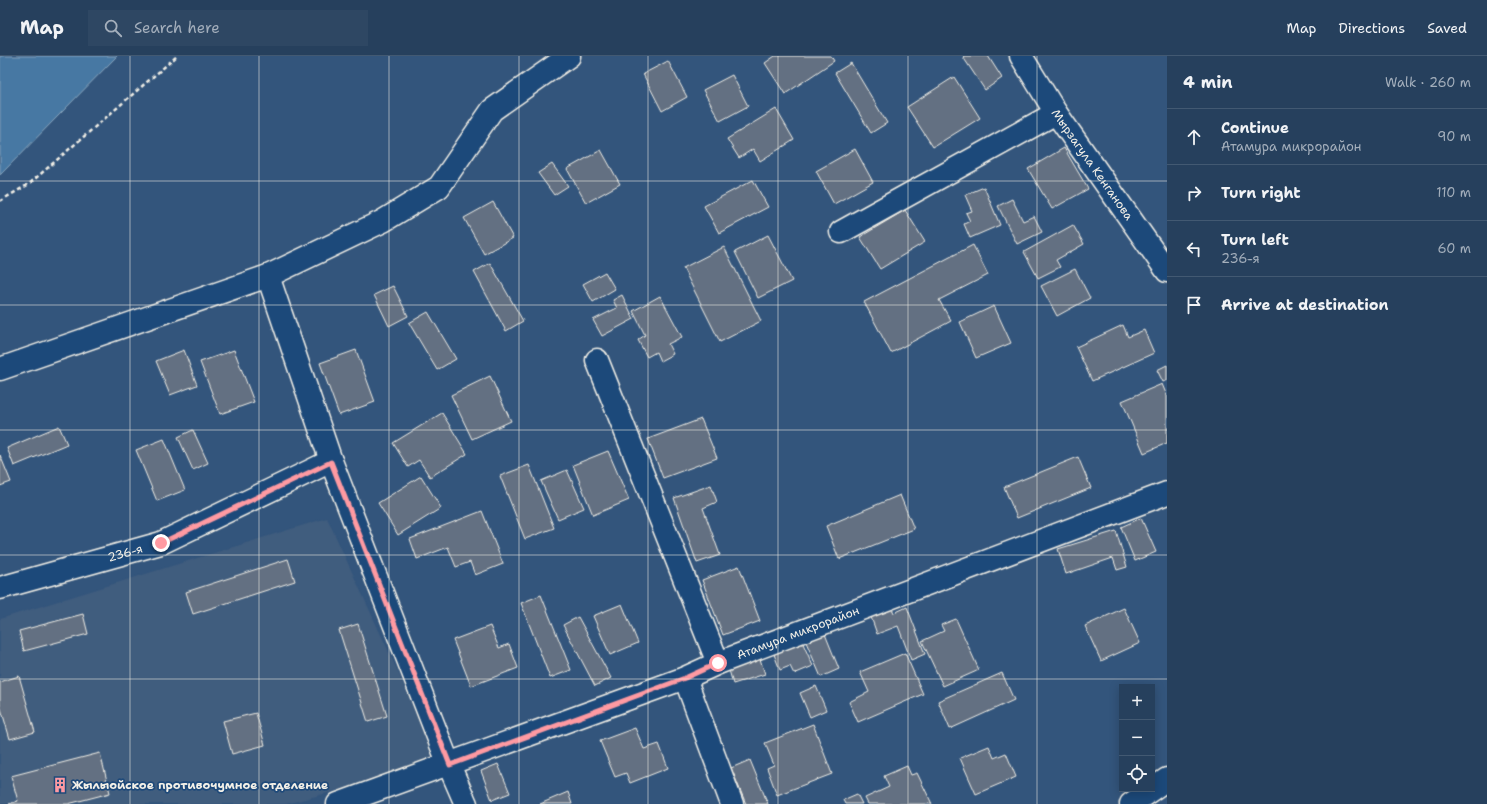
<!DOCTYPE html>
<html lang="en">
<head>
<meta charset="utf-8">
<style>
  body { margin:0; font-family:"Shantell Sans",sans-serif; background:#2e4763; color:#f1f3f6 }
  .controls { position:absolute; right:12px; bottom:12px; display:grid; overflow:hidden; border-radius:0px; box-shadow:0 2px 10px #0003 }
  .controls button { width:36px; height:36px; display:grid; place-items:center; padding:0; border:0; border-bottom:1px solid #425972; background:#26405d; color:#f1f3f6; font:20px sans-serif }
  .stop { position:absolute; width:12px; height:12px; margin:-9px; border:3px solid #ff9aa2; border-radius:50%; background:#fff }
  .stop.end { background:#ff9aa2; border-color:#fff; box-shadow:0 1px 4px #0008 }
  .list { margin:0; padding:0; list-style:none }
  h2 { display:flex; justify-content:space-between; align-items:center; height:52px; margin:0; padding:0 16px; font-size:17px }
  h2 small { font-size:13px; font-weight:400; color:#a4afbc }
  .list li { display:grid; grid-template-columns:26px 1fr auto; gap:12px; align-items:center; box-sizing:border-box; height:56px; padding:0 16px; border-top:1px solid #425972 }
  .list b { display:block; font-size:15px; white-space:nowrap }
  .list p { margin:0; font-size:13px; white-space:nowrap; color:#a4afbc }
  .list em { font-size:13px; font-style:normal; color:#a4afbc }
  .icon { flex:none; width:22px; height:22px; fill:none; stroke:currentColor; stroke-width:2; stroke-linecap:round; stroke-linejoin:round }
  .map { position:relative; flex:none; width:1167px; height:748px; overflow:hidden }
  header { display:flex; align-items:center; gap:24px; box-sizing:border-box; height:56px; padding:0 20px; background:#26405d; border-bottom:1px solid #425972 }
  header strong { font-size:19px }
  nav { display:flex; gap:22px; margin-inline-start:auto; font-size:14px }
  .search { width:280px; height:36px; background:#2e4763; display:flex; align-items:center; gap:10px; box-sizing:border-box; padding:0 14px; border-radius:0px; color:#a4afbc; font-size:15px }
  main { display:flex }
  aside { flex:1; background:#26405d }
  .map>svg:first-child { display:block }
</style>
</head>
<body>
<header>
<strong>Map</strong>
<div class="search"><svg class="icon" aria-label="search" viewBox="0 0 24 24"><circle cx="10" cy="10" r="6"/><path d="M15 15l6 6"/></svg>Search here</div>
<nav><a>Map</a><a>Directions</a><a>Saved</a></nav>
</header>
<main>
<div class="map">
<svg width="1167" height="748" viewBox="0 0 1167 748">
  <rect width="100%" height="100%" fill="#33557c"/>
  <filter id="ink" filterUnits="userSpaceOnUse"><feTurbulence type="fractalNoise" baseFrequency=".025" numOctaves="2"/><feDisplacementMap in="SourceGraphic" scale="8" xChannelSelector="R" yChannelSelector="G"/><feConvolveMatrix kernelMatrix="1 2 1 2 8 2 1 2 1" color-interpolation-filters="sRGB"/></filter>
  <g filter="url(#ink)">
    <path fill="#415d7e" d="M327,462L440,707L286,748H0V563Z"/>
    <path fill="#4678a3" stroke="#8ca8bf" d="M0,0H117L0,119Z"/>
    <g fill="#637082" stroke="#f4f1e8">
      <path d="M775,0H831L834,5L785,38L765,7Z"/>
      <path d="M964,0H988L1002,22L985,34L963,1Z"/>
      <path d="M668,5L687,41L662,55L643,18Z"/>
      <path d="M851,7L887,67L871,77L835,17Z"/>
      <path d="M732,19L748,50L720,65L703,34Z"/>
      <path d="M954,21L980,62L933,91L907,51Z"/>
      <path d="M776,53L794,84L760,105L753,93L739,102L727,83Z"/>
      <path d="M1064,92L1088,133L1052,153L1028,113Z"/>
      <path d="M855,93L873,126L834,148L816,115Z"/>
      <path d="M601,94L620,128L586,147L567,113Z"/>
      <path d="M552,108L568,130L554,139L538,117Z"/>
      <path d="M753,124L768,151L719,177L704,150Z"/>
      <path d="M984,131L1000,169L970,182L964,168L970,165L966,157L972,155L965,139Z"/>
      <path d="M1012,143L1023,165L1034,160L1042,176L1017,188L998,150Z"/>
      <path d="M493,146L513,182L484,198L464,162Z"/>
      <path d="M905,154L925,186L880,213L860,181Z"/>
      <path d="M1073,169L1084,188L1056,204L1060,211L1038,222L1024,196Z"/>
      <path d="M768,179L792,225L758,242L735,196Z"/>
      <path d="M973,189L988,219L939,244L951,265L891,297L864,246Z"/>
      <path d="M724,191L761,265L720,286L683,212Z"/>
      <path d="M490,207L523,265L506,275L474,216Z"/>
      <path d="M1075,213L1090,242L1057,260L1041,230Z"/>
      <path d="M605,216L615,233L593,246L583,228Z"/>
      <path d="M393,230L408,260L389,270L374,239Z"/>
      <path d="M622,239L634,263L602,280L593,264L617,252L613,244Z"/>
      <path d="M660,240L682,281L668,288L673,298L660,305L656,296L647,301L638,284L645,279L633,255Z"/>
      <path d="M994,250L1011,287L976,302L960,266Z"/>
      <path d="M428,256L456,303L437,314L409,267Z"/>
      <path d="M1123,269L1128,281L1144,274L1154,297L1092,325L1076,291Z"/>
      <path d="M184,294L197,329L170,339L156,305Z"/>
      <path d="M234,294L254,346L220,358L200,306Z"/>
      <path d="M356,294L375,346L339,359L320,307Z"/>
      <path d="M1167,309V324L1163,326L1157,314Z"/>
      <path d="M490,320L511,365L472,383L451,339Z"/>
      <path d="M1162,328L1167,340V387L1144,397L1122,345Z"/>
      <path d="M442,357L467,398L430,421L419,404L408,411L393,387Z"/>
      <path d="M701,363L717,402L663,422L648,383Z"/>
      <path d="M59,370L67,388L14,410L7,392Z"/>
      <path d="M193,374L208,407L193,414L178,381Z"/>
      <path d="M164,383L185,434L157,445L136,394Z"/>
      <path d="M608,395L629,444L593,459L573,409Z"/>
      <path d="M0,399L11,426L0,430Z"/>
      <path d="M1078,401L1091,432L1017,462L1004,431Z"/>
      <path d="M529,409L554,472L525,483L500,420Z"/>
      <path d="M567,414L584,452L558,463L541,425Z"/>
      <path d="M421,420L441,452L398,479L378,447Z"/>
      <path d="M711,429L717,446L703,452L720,499L697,507L674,442Z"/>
      <path d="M900,439L914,473L839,503L826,470Z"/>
      <path d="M482,455L503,508L475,519L470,506L456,511L448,491L417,503L410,483Z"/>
      <path d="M1141,462L1156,496L1135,505L1121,471Z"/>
      <path d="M1116,475L1127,511L1117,514L1113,502L1066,518L1058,493Z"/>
      <path d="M288,503L295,525L193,558L186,536Z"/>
      <path d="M739,510L760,565L723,579L702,524Z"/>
      <path d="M541,539L571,614L550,622L521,547Z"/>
      <path d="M622,548L638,587L610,599L593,560Z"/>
      <path d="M891,550L894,557L907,551L925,598L911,604L898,570L877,578L870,558Z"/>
      <path d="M1124,552L1140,587L1101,605L1085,570Z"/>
      <path d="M83,558L88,578L24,595L19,575Z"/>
      <path d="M578,561L611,622L595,630L563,569Z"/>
      <path d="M956,563L979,614L943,630L922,585L944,575L941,569Z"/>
      <path d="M358,568L387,660L368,666L339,574Z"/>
      <path d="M490,570L499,592L509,588L518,612L471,630L453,584Z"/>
      <path d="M825,578L839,613L821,621L806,586Z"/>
      <path d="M800,581L813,610L794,618L790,610L780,614L772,593Z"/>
      <path d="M758,597L765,618L733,628L727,607Z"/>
      <path d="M905,597L923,638L858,666L849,646L869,636L860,616Z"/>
      <path d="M1002,617L1014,644L950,673L938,645Z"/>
      <path d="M19,620L35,676L10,683L0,649V626Z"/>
      <path d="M816,630L826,654L810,661L800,637Z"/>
      <path d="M256,657L265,689L232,698L223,665Z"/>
      <path d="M813,668L832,718L777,739L767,712L774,709L765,687Z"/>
      <path d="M635,672L644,693L659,688L668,712L630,727L626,717L615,721L600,685Z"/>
      <path d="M989,690L994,702L1006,697L1016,721L976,738L960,702Z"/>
      <path d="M100,697L110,737L68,748H9L18,745L11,720Z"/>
      <path d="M750,704L768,748H746L731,712Z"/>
      <path d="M498,708L510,737L492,744L481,715Z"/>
      <path d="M907,710L911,719L917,717L932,748H868L865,742L889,731L884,720Z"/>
      <path d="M568,736L572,748H540Z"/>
      <path d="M857,738L862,748H845L843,744Z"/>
    </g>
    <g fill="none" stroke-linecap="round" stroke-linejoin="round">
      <g stroke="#f4f1e8" stroke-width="25">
        <g id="street">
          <path id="s1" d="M1021,0L1056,57L1167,215"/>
          <path d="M841,176L1056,57"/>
          <path d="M268,220L331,405L449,709L466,748"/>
          <path d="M597,304L718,607"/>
          <path d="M0,313L268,220L383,165L439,131L492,54L569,0"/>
          <path id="s2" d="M0,532L161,487L331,405"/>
          <path d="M685,622L732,748"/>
          <path id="s3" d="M338,748L685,622L718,607L1167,437"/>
        </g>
      </g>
      <g stroke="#f4f1e8" stroke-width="25">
        <path id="secondary" d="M1131,748L1167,723"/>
      </g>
      <path stroke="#f4f1e8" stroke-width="2.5" stroke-dasharray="4 3" stroke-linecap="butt" d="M0,145L29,128L177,0"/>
      <use href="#street" stroke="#1f4a7a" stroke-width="22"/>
      <use href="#secondary" stroke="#1f4a7a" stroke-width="22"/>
    </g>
  </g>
  <g fill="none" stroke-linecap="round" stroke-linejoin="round" filter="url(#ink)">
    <path stroke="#ff9aa2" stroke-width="5" d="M161,487L331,406L450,709L685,622L718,607"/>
  </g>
  <path fill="none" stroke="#f4f1e8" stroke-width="1" stroke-opacity="0.55" d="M130,0V748M259,0V748M389,0V748M519,0V748M648,0V748M778,0V748M908,0V748M1037,0V748M0,125H1167M0,249H1167M0,374H1167M0,499H1167M0,623H1167"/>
  <defs>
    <g id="building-bare" transform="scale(1.2)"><path d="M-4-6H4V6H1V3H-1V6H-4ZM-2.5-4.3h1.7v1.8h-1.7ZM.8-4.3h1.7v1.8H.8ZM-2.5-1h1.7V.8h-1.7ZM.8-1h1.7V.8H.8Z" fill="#ff9aa2" stroke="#1f4a7a" stroke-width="2.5" paint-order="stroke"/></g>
  </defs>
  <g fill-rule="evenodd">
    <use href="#building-bare" x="60" y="729"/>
  </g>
  <g text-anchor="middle" stroke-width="3.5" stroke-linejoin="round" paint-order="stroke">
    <g font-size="12" fill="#f4f1e8" stroke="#1f4a7a">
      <text dy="4" stroke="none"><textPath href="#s1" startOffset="130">Мырзагула Кенганова</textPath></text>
      <text dy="4" stroke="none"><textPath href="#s2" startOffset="130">236-я</textPath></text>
      <text dy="4" stroke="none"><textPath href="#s3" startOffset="491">Атамура микрорайон</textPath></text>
    </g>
    <g font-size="12" font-weight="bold" fill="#f4f1e8" stroke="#1f4a7a" text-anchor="start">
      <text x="72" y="733">Жылыойское противочумное отделение</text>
    </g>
  </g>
</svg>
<div class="controls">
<button>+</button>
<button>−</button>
<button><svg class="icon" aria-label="locate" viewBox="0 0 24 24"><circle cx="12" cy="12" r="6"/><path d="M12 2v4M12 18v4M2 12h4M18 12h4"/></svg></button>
</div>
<div class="stop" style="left:718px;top:607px"></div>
<div class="stop end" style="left:161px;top:487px"></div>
</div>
<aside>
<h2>4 min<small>Walk · 260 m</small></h2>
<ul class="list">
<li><svg class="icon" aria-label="ahead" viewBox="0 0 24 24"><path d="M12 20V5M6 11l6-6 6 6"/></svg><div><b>Continue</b><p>Атамура микрорайон</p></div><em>90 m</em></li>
<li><svg class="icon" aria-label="right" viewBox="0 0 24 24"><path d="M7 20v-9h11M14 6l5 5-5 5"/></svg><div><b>Turn right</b></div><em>110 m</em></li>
<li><svg class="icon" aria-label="left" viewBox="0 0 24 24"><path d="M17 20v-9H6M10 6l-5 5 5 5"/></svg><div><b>Turn left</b><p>236-я</p></div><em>60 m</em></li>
<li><svg class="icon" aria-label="arrive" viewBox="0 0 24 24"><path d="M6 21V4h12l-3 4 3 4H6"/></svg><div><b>Arrive at destination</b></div></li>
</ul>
</aside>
</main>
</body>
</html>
